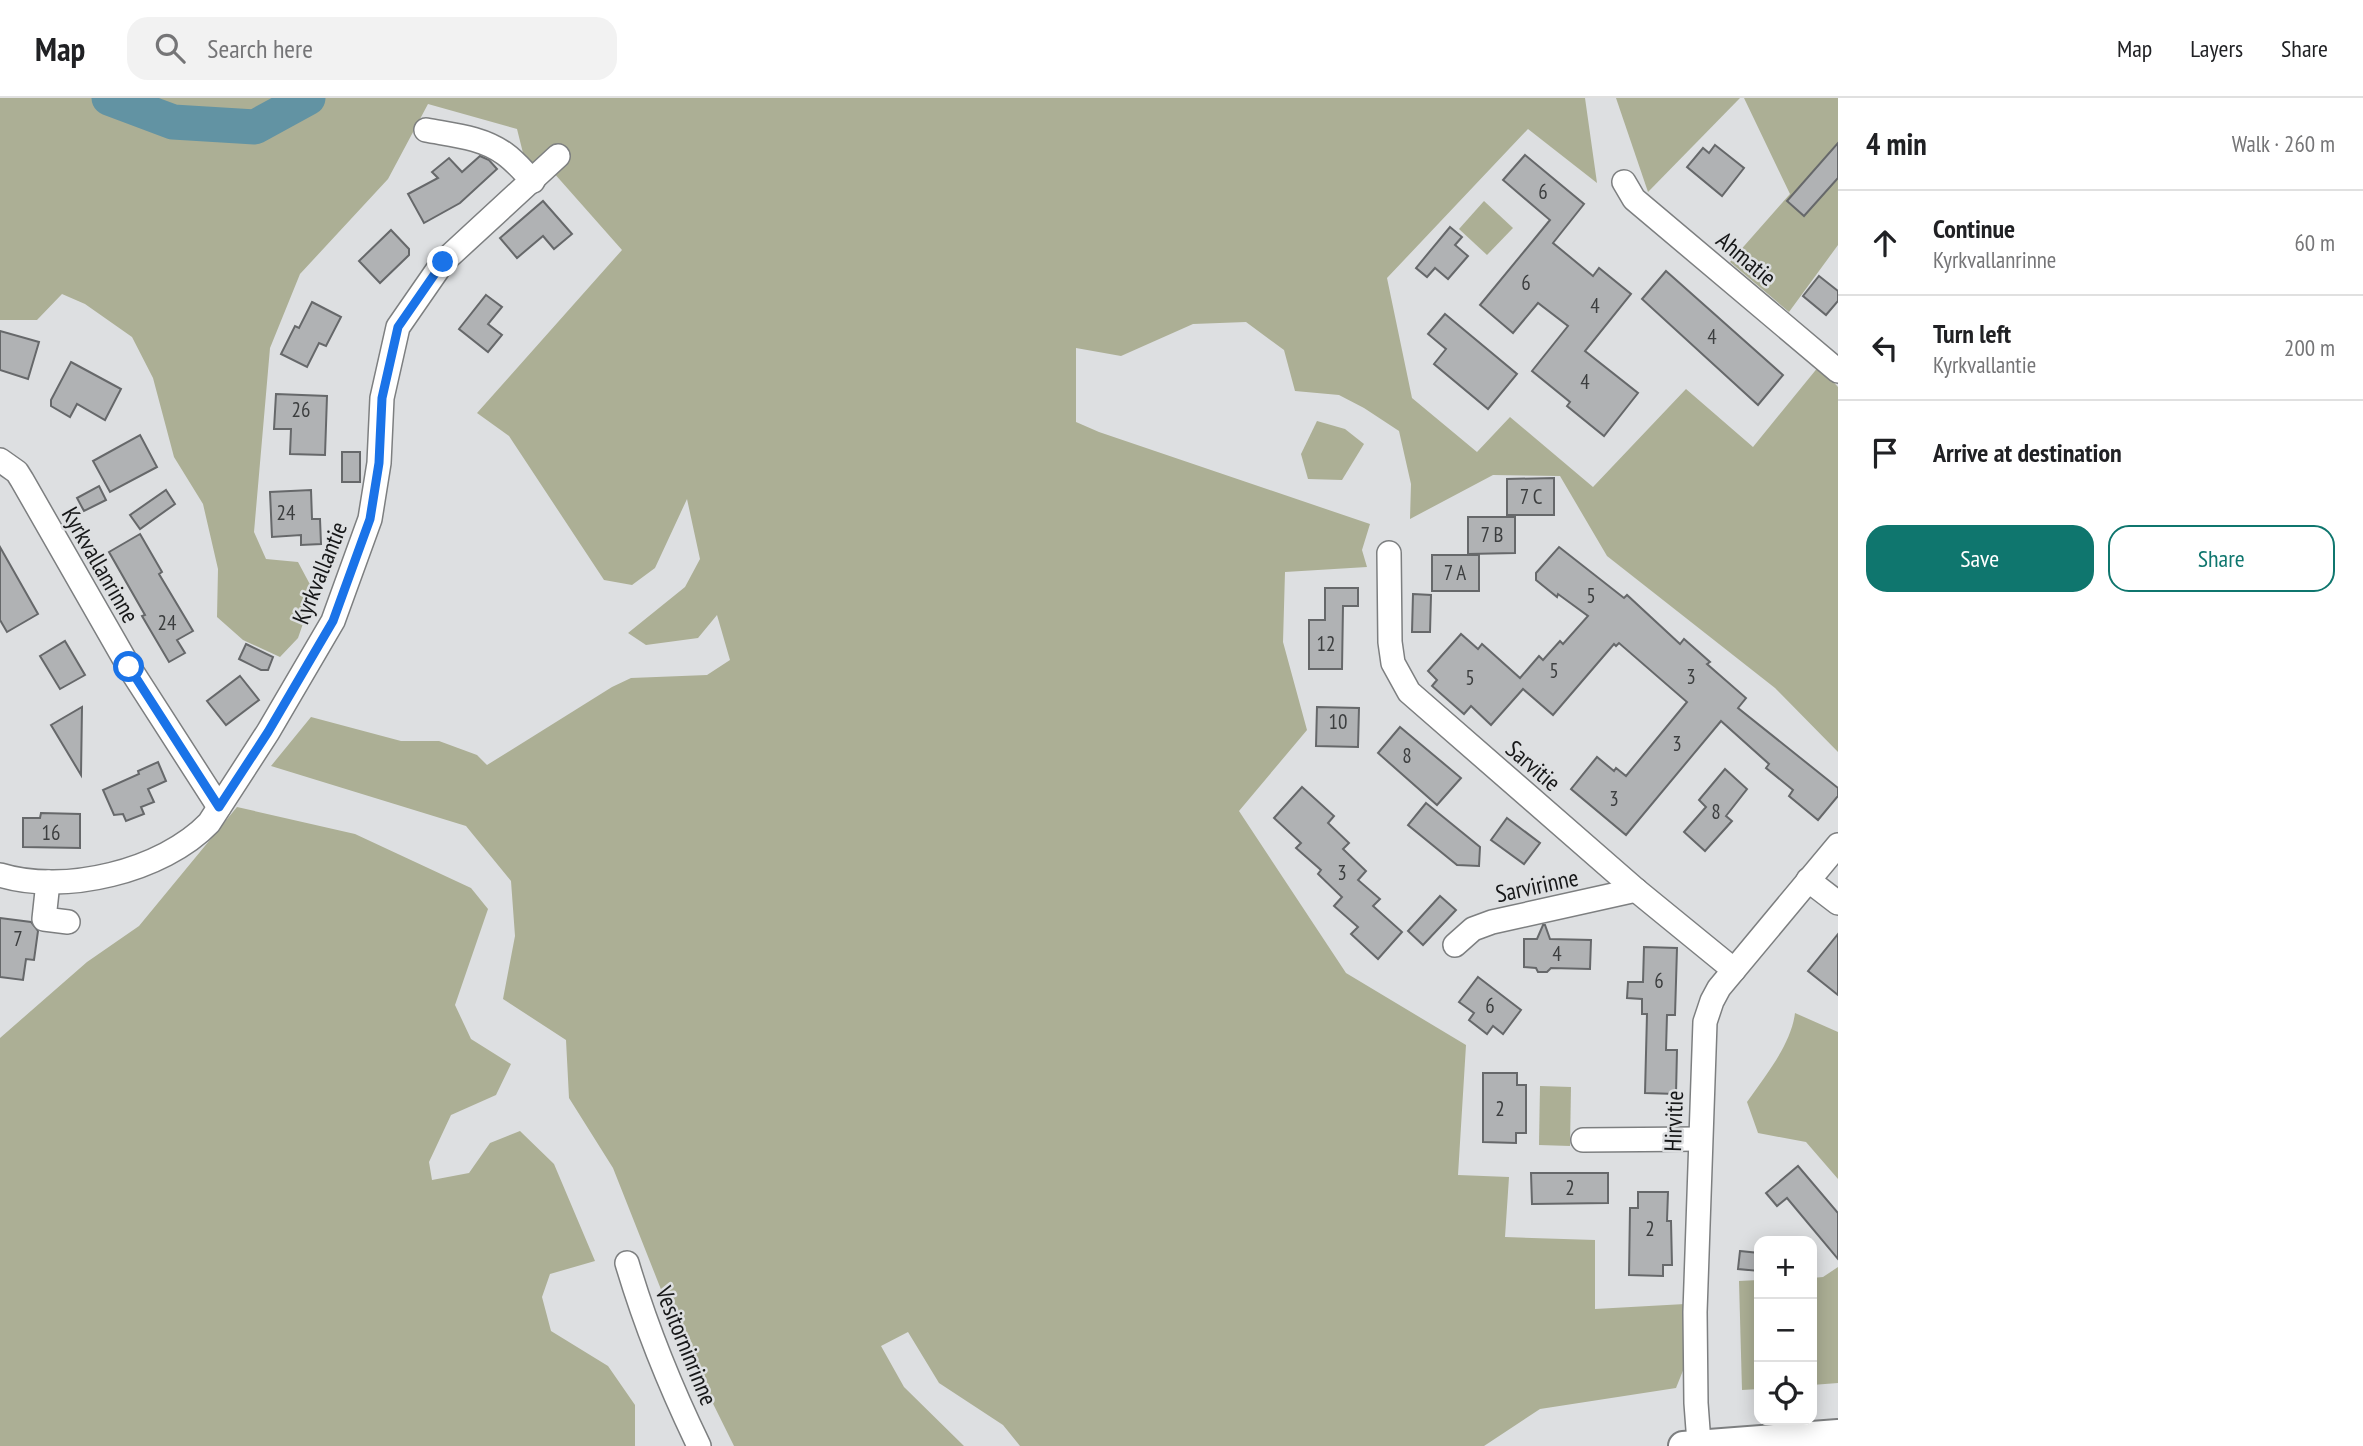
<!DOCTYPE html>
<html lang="en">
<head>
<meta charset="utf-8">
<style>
  body { margin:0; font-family:"PT Sans Narrow",sans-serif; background:#f2f2f2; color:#202124 }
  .controls { position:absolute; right:21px; bottom:21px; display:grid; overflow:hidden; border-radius:14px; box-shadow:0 4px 18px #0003 }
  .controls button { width:63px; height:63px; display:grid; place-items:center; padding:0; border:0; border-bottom:2px solid #e0e0e0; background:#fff; color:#202124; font:35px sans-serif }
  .stop { position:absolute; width:21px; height:21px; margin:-16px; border:5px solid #1a73e8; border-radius:50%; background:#fff }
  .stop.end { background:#1a73e8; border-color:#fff; box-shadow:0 2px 7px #0008 }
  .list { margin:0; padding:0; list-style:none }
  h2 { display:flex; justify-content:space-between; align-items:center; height:91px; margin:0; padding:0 28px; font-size:30px }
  h2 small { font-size:23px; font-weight:400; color:#757577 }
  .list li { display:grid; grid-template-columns:46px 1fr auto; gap:21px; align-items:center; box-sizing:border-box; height:105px; padding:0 28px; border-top:2px solid #e0e0e0 }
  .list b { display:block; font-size:26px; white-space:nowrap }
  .list p { margin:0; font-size:23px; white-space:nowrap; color:#757577 }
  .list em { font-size:23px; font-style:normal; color:#757577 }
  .actions { display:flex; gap:14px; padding:21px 28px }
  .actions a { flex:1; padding:16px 0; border:2px solid #0f766e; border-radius:21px; text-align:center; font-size:24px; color:#0f766e }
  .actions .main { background:#0f766e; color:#fff }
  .icon { flex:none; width:38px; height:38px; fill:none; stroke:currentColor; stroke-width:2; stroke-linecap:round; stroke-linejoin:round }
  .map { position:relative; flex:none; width:1838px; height:1348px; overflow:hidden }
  header { display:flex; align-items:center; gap:42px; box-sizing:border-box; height:98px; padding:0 35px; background:#fff; border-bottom:2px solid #e0e0e0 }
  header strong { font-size:33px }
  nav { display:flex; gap:38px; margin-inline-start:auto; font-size:24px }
  .search { width:490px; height:63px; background:#f2f2f2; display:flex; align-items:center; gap:18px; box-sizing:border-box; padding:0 24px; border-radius:21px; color:#757577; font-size:26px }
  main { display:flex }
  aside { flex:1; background:#fff }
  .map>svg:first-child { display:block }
</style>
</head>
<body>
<header>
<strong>Map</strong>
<div class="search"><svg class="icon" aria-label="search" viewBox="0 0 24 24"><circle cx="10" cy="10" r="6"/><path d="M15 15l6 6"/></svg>Search here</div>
<nav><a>Map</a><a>Layers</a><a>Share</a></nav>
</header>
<main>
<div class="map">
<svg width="1838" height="1348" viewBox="0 0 1838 1348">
  <rect width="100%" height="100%" fill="#dddfe1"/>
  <g fill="#acaf95">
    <path d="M0,0H1585L1597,85L1528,31L1387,180L1412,300L1477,354L1510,319L1593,389L1686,291L1753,349L1819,268L1838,289V654L1775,590L1607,458L1560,378L1493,377L1410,421L1411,386L1399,333L1364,310L1339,297L1295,293L1284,252L1246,224L1193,226L1121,258L1076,250V324L1099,334L1370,426L1362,452L1367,469L1285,474L1283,544L1307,632L1239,713L1346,875L1466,947L1458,1077L1509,1079L1505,1139L1595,1142V1211L1685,1206L1688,1260L1676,1290L1540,1311L1484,1348H1020L1003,1327L939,1285L908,1234L881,1248L904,1289L964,1348H734L679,1237L613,1070L569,1000L566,942L503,901L515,838L511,783L466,728L271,668L311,619L401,643H439L477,657L487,667L612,589L631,580L707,577L730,562L717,517L698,540L646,547L628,535L685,489L700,461L687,401L655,470L632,487L604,482L509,338L477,315L622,152L553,74L525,63L517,31L428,6L388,81L300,176L270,250L254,434L266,461L298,464L314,494L298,540L280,559L243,542L217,519L218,471L203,406L174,359L153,280L132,239L85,206L62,196L37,222H0Z"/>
    <path d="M1616,0H1740L1648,94Z"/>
    <path d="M1744,0H1838V147L1789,214L1730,164L1790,96Z"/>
    <path d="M1484,103L1513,130L1487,157L1459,131Z"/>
    <path d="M1317,323L1345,331L1364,346L1342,382L1308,381L1301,356Z"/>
    <path d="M237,709L355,736L471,790L488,811L455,907L471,941L511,966L496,997L451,1017L429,1064L432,1082L469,1075L490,1045L520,1033L554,1066L595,1163L550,1176L542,1199L551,1233L608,1268L635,1307V1348H0V940L87,864L139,828Z"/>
    <path d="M1795,915L1838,934V1081L1806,1044L1758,1035L1747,1004C1765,978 1791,947 1795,915Z"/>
    <path d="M1540,988L1571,989L1570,1048L1539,1047Z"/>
    <path d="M1838,1169V1285L1812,1287V1180L1823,1179Z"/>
    <path d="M1759,1182V1291L1742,1292L1739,1183Z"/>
  </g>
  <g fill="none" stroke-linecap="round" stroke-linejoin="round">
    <path stroke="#6293a3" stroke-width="35" d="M109,0L173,24L255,29L308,0"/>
  </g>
  <g fill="#b0b2b4" stroke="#66686a" stroke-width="2">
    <path d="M1838,45V80L1804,118L1787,103Z"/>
    <path d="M1715,47L1744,70L1722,98L1687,69L1703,50L1709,55Z"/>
    <path d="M1525,57L1584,106L1553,145L1593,178L1599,170L1631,196L1585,253L1638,295L1604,338L1567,308L1570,304L1532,273L1568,228L1538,205L1513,235L1480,207L1550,122L1503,82Z"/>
    <path d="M480,58L489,62L497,71L460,105L424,125L408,96L438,80L432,74L449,60L462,74Z"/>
    <path d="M543,103L572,136L554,151L543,138L517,160L500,140Z"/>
    <path d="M1450,129L1462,139L1455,147L1468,158L1448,181L1435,170L1427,179L1416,170Z"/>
    <path d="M391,132L409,151V157L380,185L359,163Z"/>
    <path d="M1666,173L1783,277L1758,307L1642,201Z"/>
    <path d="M1819,178L1838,193V203L1826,217L1803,198Z"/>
    <path d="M486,197L502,209L488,226L502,237L488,254L459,231Z"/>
    <path d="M312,204L341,219L326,248L319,245L307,269L281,256L295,228L299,230Z"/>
    <path d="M1445,216L1517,276L1488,311L1434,266L1446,251L1428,236Z"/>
    <path d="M0,233L39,244L28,281L0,272Z"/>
    <path d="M71,264L121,291L105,322L77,306L70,319L51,308V302Z"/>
    <path d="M276,296L327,298L325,357L290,356L291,331H274Z"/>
    <path d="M140,337L157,369L110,394L93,363Z"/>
    <rect x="342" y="354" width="18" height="30"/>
    <path d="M1554,380V417H1507V381Z"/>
    <path d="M99,388L106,402L84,413L77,400Z"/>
    <path d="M166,392L175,406L140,431L130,417Z"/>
    <path d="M311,392L312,421H320L321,446L301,447V437L272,439L270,394Z"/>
    <path d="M1468,419H1515V455L1468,456Z"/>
    <path d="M140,436L162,474L159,476L193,533L177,542L185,555L169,564L142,518L145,517L109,454Z"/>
    <path d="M0,449L38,516L7,534L0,522Z"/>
    <path d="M1559,449L1624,500L1627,497L1680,546L1684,541L1710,564L1707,566L1746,600L1738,610L1838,690V698L1818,722L1789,698L1793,692L1766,670L1769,666L1721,623L1626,737L1571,691L1597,659L1614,673L1616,670L1626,678L1687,604L1619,545L1616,548L1614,546L1553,617L1523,591L1491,627L1471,608L1464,616L1432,588L1437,582L1428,573L1461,536L1478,551L1482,546L1520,580L1539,558L1543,562L1560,543L1563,546L1588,518L1558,496L1557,499L1536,482V475Z"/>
    <rect x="1432" y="457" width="47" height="36"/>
    <path d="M1325,490H1358V508H1343L1342,571H1309V522H1325Z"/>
    <path d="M1413,496L1431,497L1430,534H1412Z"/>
    <path d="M65,543L85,577L60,591L40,558Z"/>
    <path d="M246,546L273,559L268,572H261L239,561Z"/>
    <path d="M240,578L259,602L226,627L207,603Z"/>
    <path d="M82,609L81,677L51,627Z"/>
    <path d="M1317,609L1359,610L1358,649L1316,648Z"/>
    <path d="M1400,629L1461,680L1437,707L1378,655Z"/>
    <path d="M158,664L166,683L148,691L154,704L141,709L144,716L126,723L123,716L114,717L103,692L139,676L138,673Z"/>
    <path d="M1725,671L1747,691L1726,718L1732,723L1705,753L1684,734L1706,709L1699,702Z"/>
    <path d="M1302,689L1334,718L1328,725L1349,745L1343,751L1366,773L1358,782L1380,801L1373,808L1402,834L1378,861L1351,836L1358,829L1334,808L1342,799L1318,776L1321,772L1296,750L1301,745L1274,720Z"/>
    <path d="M1426,705L1480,749L1479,768L1457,767L1408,727Z"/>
    <path d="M41,715L80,716V750L23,749V720H40Z"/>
    <path d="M1507,720L1540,745L1524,766L1491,742Z"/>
    <path d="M1440,798L1456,812L1423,847L1408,833Z"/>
    <path d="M0,820L31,824L38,833L34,862L26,861L23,882L0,879Z"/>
    <path d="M1543,827H1545L1550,841L1591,842L1590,871L1551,870L1547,874H1538L1536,870L1524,869V841H1537Z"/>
    <path d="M1838,836V897L1808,873Z"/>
    <path d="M1644,849L1677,850L1675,917H1667L1666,952H1677L1676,996L1645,995L1647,916H1642V901L1627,900L1628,884H1643Z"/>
    <path d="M1478,879L1521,912L1503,936L1493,928L1487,936L1469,922L1474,915L1459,904Z"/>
    <path d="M1483,975H1517V987H1526V1035H1516V1045L1483,1044Z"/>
    <path d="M1798,1068L1838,1115V1161L1787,1100L1777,1108L1766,1095Z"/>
    <path d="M1531,1075H1608V1105L1532,1106Z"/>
    <path d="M1638,1094H1668L1667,1123H1671L1672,1167H1663V1178L1629,1177L1630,1110H1638Z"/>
    <path d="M1740,1153L1759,1155V1173L1738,1171Z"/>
  </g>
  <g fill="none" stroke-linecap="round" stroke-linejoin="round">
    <g stroke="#7d7f80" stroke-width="26">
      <g id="minor">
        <path d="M426,32C452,37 482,39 505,56C515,63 524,74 533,83"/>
        <path d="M1624,84L1634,101L1838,273"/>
        <path d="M0,362L17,374L22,382L129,569L219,709"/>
        <path d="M1389,455L1390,544L1393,565L1409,594L1636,792L1734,872"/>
        <path d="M0,777C64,797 163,773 209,725L268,634L333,523L370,421L379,365L382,300L398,229L443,164L558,58"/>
        <path d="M1808,782L1838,805"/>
        <path d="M48,784L44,821L68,824"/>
        <path d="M1455,847L1473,831L1492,824L1636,792"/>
        <path d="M1583,1042L1700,1041"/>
        <path d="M627,1165C646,1229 670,1288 699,1348"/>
        <path d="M1699,1345L1696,1305L1695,1214L1705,924L1712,903L1719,890L1838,747"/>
      </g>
    </g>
    <g stroke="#7d7f80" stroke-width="32">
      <path id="major" d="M1683,1348L1838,1336"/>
    </g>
    <use href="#minor" stroke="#fff" stroke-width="23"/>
    <use href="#major" stroke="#fff" stroke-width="28"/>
  </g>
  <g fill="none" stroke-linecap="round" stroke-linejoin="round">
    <path stroke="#1a73e8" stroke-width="9" d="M129,569L219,709L268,634L333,523L370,421L379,365L382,300L398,229L443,164"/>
  </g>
  <g text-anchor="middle" stroke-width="5" stroke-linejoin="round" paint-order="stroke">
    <g font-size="21" fill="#3c3e3f">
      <text x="1543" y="101">6</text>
      <text x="1526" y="192">6</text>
      <text x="1595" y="215">4</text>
      <text x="1712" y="246">4</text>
      <text x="1585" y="291">4</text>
      <text x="301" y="319">26</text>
      <text x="1531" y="406">7 C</text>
      <text x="286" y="422">24</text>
      <text x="1492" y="444">7 B</text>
      <text x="1455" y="482">7 A</text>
      <text x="1591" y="505">5</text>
      <text x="167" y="532">24</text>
      <text x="1326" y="553">12</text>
      <text x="1554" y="580">5</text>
      <text x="1691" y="586">3</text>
      <text x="1470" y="587">5</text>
      <text x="1338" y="631">10</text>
      <text x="1677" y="653">3</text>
      <text x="1407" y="665">8</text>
      <text x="1614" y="708">3</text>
      <text x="1716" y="721">8</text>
      <text x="51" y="742">16</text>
      <text x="1342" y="782">3</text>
      <text x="18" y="848">7</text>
      <text x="1557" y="863">4</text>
      <text x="1659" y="890">6</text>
      <text x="1490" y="915">6</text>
      <text x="1500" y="1018">2</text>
      <text x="1570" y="1097">2</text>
      <text x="1650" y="1138">2</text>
    </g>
    <g font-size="24" fill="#161718" stroke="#dddfe1">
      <text transform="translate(1746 161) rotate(40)" y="8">Ahmatie</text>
      <text transform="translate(100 467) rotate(60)" y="8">Kyrkvallanrinne</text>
      <text transform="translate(320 475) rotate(-68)" y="8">Kyrkvallantie</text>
      <text transform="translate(1533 668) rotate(41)" y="8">Sarvitie</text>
      <text transform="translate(1537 788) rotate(-12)" y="8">Sarvirinne</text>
      <text transform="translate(1674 1023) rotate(-88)" y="8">Hirvitie</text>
      <text transform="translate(686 1248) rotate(68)" y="8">Vesitorninrinne</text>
    </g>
  </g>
</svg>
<div class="controls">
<button>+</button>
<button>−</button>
<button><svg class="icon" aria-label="locate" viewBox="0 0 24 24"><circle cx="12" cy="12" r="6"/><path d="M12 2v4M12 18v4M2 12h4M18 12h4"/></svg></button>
</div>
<div class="stop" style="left:129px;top:569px"></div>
<div class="stop end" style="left:443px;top:164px"></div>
</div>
<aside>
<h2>4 min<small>Walk · 260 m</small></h2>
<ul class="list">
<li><svg class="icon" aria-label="ahead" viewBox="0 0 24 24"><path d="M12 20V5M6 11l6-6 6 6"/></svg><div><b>Continue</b><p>Kyrkvallanrinne</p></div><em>60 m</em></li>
<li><svg class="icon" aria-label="left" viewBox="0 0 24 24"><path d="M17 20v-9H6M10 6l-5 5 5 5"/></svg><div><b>Turn left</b><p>Kyrkvallantie</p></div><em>200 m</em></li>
<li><svg class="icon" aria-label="arrive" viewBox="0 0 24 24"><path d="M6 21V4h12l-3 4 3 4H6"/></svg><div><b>Arrive at destination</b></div></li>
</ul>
<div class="actions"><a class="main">Save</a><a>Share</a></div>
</aside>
</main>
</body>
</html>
